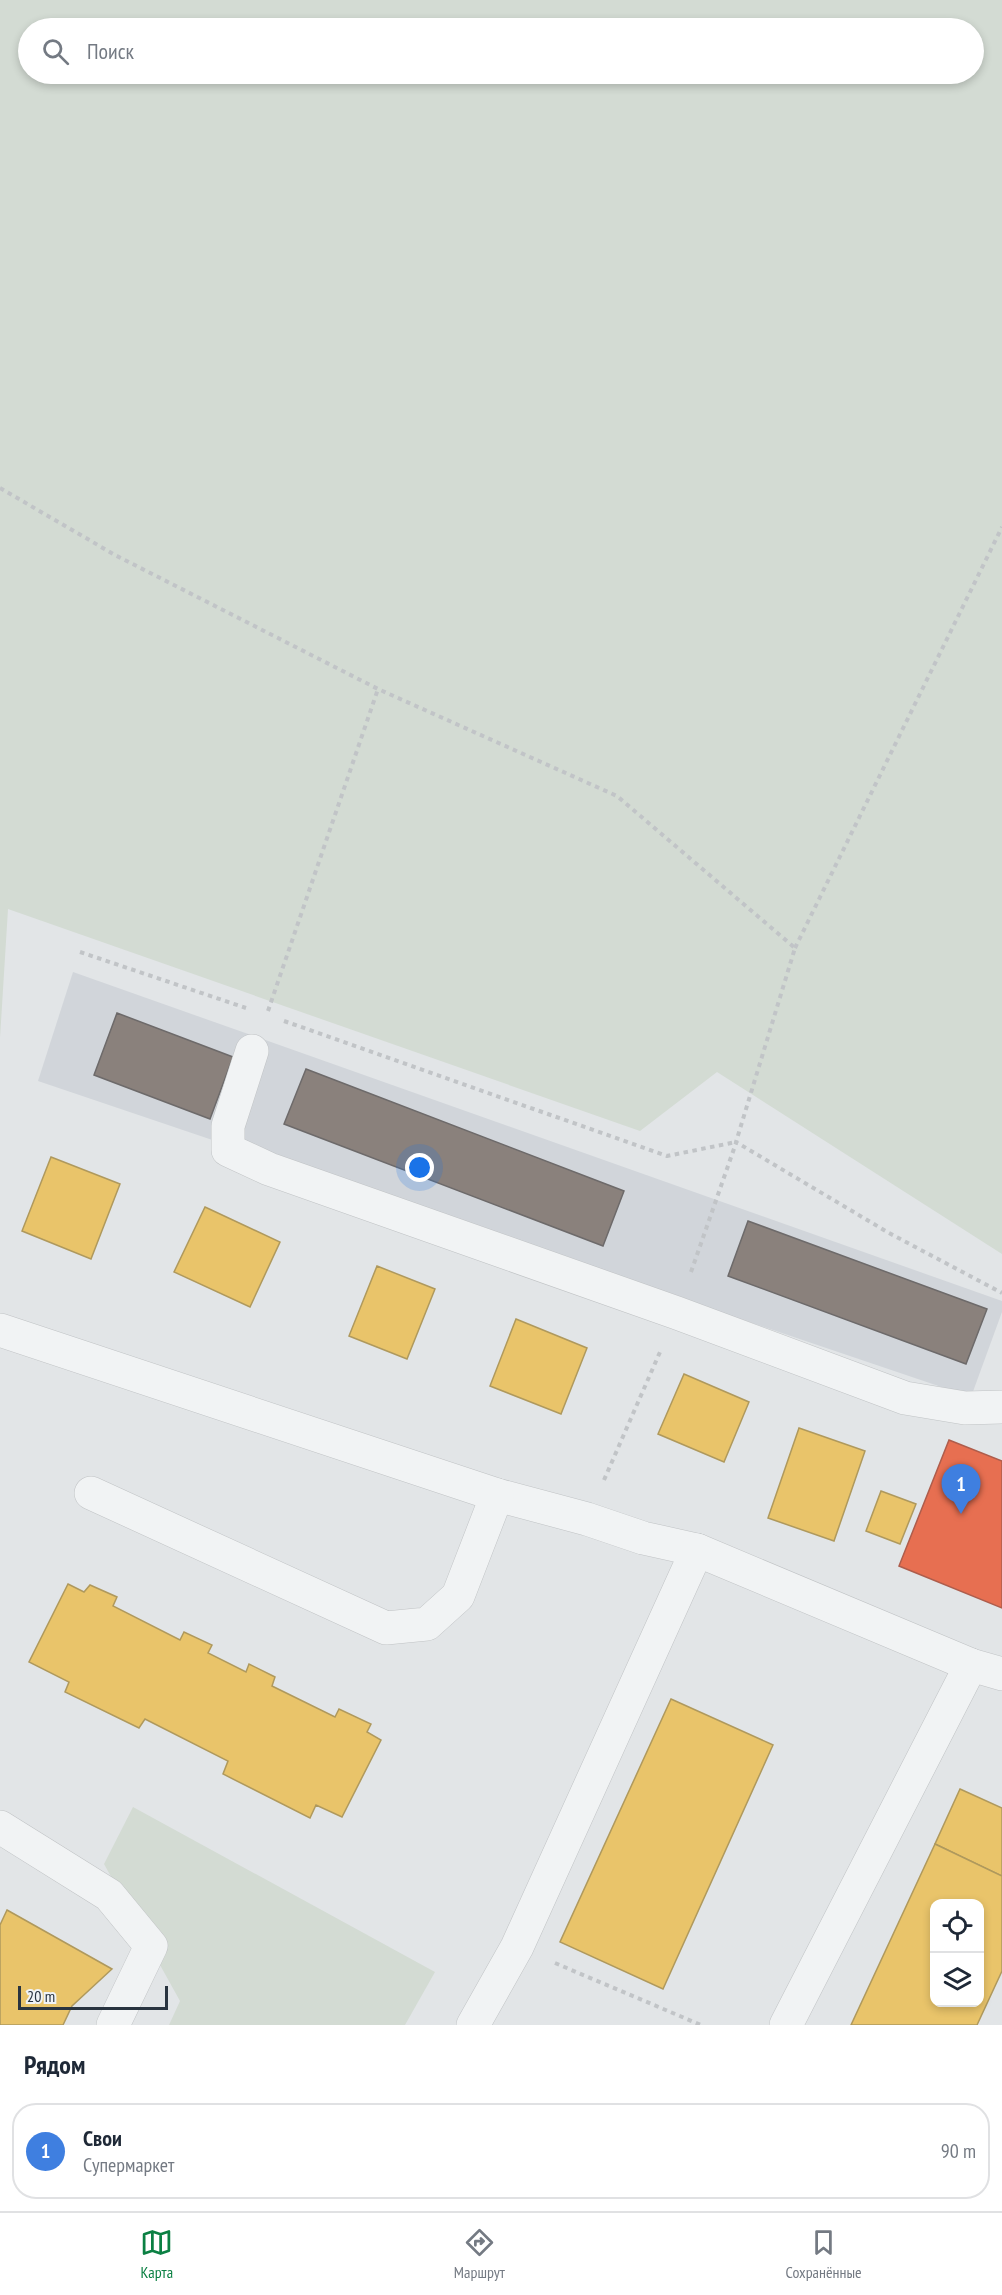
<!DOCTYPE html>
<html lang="ru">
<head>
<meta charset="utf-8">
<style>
  body { margin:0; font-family:"PT Sans Narrow",sans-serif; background:#f6f6f7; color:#1f2937 }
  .controls { position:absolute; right:18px; bottom:18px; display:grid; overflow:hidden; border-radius:12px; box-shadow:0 3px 9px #0003 }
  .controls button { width:54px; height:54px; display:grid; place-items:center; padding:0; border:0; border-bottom:2px solid #e0e1e3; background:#fff; color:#1f2937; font:30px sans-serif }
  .scale { position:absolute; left:18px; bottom:15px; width:150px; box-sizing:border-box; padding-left:6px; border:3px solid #293440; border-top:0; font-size:16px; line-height:21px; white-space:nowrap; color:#293440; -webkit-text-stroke:4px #f0f3f6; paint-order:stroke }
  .you { position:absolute; left:420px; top:1168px; width:21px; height:21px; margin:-15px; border:4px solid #fff; border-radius:50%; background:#1a73e8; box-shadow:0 0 0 9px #1a73e833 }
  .badge { display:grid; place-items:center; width:39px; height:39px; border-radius:50%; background:#0b8043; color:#fff; font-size:20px; font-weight:700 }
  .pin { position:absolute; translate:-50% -50px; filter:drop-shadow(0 2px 3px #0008) }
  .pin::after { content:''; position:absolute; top:32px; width:21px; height:18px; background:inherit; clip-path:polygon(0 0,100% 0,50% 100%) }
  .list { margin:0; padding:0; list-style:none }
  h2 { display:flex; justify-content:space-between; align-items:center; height:78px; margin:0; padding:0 24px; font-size:26px }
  h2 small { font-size:20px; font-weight:400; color:#747a83 }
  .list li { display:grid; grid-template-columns:39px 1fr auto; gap:18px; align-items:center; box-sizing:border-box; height:96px; margin:0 12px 12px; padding:0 12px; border:2px solid #e0e1e3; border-radius:24px }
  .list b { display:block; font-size:22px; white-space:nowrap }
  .list p { margin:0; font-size:20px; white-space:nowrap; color:#747a83 }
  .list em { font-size:20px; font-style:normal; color:#747a83 }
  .icon { flex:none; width:33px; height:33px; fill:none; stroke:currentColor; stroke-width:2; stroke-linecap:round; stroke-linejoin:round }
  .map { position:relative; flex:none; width:1002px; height:2025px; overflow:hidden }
  .search { position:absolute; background:#fff; box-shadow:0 3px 9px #0003; left:18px; right:18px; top:18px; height:66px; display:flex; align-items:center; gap:15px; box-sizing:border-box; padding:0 21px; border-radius:33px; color:#747a83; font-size:22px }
  .sheet { height:186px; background:#fff }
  nav { display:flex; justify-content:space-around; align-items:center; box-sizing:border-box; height:84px; border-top:2px solid #e0e1e3; background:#fff; font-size:16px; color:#747a83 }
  nav a { display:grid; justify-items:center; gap:3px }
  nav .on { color:#0b8043 }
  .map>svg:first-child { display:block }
</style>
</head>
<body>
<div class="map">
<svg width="1002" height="2025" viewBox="0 0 1002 2025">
  <rect width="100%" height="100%" fill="#e2e5e7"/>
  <path fill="#d1d5da" d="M73,972L1002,1301V1312L971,1397L38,1081Z"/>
  <g fill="#d3dbd3" fill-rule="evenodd">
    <path d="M0,0H1002V1254L717,1072L640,1131L8,909L0,1038ZM28,28H974V74H28Z"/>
    <path d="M133,1807L435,1972L405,2025H169L180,2001L104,1864Z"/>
  </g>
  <g fill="#e9c46a" stroke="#af995d" stroke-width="1.5" fill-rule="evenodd">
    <path d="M51,1157L120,1184L91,1259L22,1231Z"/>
    <path d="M205,1207L280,1242L250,1307L174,1272Z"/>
    <path d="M377,1266L435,1289L407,1359L349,1336Z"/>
    <path d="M516,1319L587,1348L561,1414L490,1386Z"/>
    <path d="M684,1374L749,1402L724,1462L658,1434Z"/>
    <path d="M799,1428L865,1451L834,1541L768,1518Z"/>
    <path d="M881,1491L916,1504L900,1544L866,1531Z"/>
    <path d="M68,1584L84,1592L90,1585L117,1597L113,1606L180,1640L184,1632L212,1645L208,1653L246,1672L249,1664L275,1677L272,1686L335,1717L339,1709L371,1724L367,1732L381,1740L342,1817L316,1805L310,1818L223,1774L228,1761L145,1719L139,1728L65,1692L69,1682L29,1662Z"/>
    <path d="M671,1699L773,1745L663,1989L560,1942Z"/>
    <path d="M960,1789L1002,1808V1876L935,1844Z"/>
    <path d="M935,1844L1002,1876V1971L977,2025H851ZM934,1904H980V2002H934Z"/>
    <path d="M7,1910L112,1969L72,2006L63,2025H0V1925Z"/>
  </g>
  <path fill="#e76f51" stroke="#ae5d4c" stroke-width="1.5" d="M949,1440L1002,1461V1608L899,1566Z"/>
  <g fill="#8a817c" stroke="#6d6a6a" stroke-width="1.5">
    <path d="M117,1013L233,1057L210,1119L94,1075Z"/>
    <path d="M306,1069L624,1191L603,1246L284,1124Z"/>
    <path d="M748,1221L987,1309L966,1364L728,1276Z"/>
  </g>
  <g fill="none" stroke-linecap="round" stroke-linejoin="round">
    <g stroke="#c0c3c5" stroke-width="34">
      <g id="minor">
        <path d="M252,1051L228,1126V1150L269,1169L677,1313L905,1398L965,1408L1002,1407"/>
        <path d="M0,1330L497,1495L587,1519L643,1538L697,1550L971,1665L1002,1674"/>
        <path d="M91,1493L386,1628L427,1624L458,1596L497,1495"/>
        <path d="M0,1827L109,1895L151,1946L113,2025"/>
        <path d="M473,2025L517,1947L697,1550"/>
        <path d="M786,2025L971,1665"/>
      </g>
    </g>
    <g stroke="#c1c4c7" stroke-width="4" stroke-dasharray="4.5 4.5" stroke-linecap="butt">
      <path d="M0,488L115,555L378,689L617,796L795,948L736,1142L889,1233L1002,1293"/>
      <path d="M795,948L1002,527"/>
      <path d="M80,952L246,1008"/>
      <path d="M268,1011L378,689"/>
      <path d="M284,1021L667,1156L736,1142"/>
      <path d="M691,1272L736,1143"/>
      <path d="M604,1480L660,1352"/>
      <path d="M555,1963L701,2025"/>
    </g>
    <use href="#minor" stroke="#f1f3f4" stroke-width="33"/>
  </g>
</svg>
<div class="controls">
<button><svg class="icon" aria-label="locate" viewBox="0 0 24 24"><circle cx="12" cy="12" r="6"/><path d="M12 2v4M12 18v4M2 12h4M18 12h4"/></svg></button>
<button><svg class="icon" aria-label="layers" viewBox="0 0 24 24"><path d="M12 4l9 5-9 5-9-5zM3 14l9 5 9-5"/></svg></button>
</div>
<div class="scale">20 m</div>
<div class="you"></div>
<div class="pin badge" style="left:961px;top:1514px;background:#3f7fe0">1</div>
<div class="search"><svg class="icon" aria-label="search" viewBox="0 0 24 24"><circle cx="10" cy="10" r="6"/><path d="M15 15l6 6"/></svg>Поиск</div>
</div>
<section class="sheet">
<h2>Рядом<small></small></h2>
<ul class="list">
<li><span class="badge" style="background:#3f7fe0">1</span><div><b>Свои</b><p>Супермаркет</p></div><em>90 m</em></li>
</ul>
</section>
<nav>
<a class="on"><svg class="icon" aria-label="map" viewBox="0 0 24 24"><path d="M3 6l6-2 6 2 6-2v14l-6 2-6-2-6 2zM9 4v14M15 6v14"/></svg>Карта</a>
<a><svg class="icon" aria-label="directions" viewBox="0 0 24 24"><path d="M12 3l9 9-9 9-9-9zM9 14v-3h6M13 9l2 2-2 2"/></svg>Маршрут</a>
<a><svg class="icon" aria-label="saved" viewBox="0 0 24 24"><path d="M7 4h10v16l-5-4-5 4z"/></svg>Сохранённые</a>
</nav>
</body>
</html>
